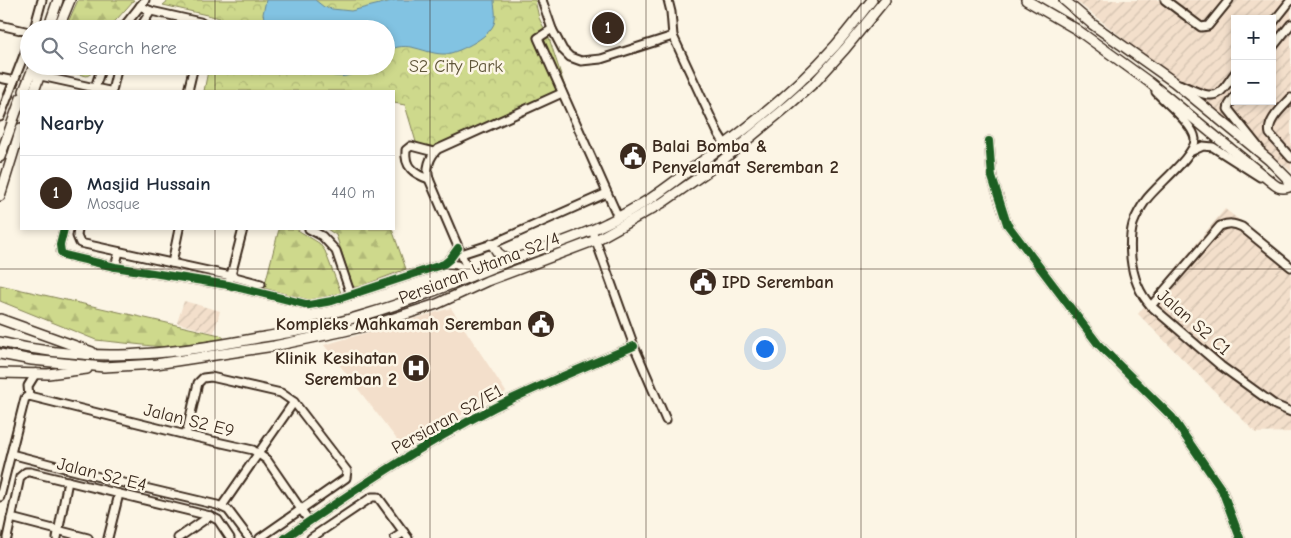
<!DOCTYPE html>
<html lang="en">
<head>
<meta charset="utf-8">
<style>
  body { margin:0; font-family:"Comic Neue",sans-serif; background:#f2f2f3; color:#1f2937 }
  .controls { position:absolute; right:15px; top:15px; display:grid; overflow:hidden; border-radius:0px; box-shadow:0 2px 8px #0003 }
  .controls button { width:45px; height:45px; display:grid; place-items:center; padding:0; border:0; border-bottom:1px solid #e0e1e3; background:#fff; color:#1f2937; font:25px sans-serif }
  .you { position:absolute; left:764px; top:348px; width:18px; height:18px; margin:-12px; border:4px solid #fff; border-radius:50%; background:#1a73e8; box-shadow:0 0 0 8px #1a73e833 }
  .badge { display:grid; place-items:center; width:32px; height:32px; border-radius:50%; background:#3b2a1e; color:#fff; font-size:16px; font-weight:700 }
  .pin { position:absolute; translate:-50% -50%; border:2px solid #fff; box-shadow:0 1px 5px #0006 }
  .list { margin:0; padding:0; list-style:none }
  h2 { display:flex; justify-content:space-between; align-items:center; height:65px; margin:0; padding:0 20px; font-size:21px }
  h2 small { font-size:16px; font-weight:400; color:#747a83 }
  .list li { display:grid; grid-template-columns:32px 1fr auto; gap:15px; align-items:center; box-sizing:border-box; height:75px; padding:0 20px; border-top:1px solid #e0e1e3 }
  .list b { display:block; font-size:19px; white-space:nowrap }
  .list p { margin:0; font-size:16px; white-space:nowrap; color:#747a83 }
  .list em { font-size:16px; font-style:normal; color:#747a83 }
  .icon { flex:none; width:28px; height:28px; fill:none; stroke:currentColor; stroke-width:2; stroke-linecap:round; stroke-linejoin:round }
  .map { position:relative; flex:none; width:1291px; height:538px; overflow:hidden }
  .search { position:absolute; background:#fff; box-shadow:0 2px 8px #0003; left:20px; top:20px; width:375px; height:55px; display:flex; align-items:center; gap:12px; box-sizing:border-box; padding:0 18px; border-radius:28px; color:#747a83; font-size:19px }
  .panel { position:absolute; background:#fff; box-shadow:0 2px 8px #0003; left:20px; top:90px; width:375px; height:140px; border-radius:0px }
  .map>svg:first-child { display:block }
</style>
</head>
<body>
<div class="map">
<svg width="1291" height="538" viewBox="0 0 1291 538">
  <defs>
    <pattern id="industrial-furrows" width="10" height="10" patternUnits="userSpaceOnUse" patternTransform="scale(1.25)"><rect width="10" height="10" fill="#f3dfcb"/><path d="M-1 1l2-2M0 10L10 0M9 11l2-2" fill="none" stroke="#d1c0ae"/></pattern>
    <pattern id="forest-firs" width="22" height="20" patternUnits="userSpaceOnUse" patternTransform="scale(1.25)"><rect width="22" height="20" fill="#ced98c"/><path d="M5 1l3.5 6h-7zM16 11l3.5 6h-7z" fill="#b2ba78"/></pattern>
    <pattern id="park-crowns" width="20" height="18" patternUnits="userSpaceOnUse" patternTransform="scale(1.25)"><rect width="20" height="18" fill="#ced98c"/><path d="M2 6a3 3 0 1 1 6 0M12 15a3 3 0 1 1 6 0" fill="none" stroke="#b2ba78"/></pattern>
  </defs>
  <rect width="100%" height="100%" fill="#fcf5e5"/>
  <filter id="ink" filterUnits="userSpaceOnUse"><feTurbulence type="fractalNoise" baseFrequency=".02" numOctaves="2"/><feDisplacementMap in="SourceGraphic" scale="10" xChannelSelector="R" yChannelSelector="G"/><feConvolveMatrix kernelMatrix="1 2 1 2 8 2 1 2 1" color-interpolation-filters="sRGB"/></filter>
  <g filter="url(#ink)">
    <path fill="#f3dfcb" d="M451,308L506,392L402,446L324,345Z"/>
    <g fill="url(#industrial-furrows)" fill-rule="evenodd">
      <path d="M1076,0H1291V171L1076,1ZM1235,19H1272V101H1235Z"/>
      <path d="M1225,209L1291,260V432L1256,433L1138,314Z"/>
      <path d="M184,301L220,311L214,333L177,323Z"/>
    </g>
    <g fill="url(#forest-firs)" stroke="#848255">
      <path d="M78,0H134L108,29H65Z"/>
      <path d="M54,66H93L92,73L87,76L55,69Z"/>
      <path d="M279,229H296L319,243L325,251L341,293L314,300H305L264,288Z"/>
      <path d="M327,229H392L406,269L359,287H354L352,284L336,235Z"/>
      <path d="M0,285L220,335L225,339L162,347L96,340L0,301Z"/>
    </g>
    <path fill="url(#park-crowns)" stroke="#848255" d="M169,0H535L539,18L549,38L566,90L429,149L416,142L405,105L394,103V91H204L209,66H386V29H218L220,18L163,5Z"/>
    <g fill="#82c3e2" stroke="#668694">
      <path d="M266,0H315L324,7L332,9L351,11L396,0H494C494,6 496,13 495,19C495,35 460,52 446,54C424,55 408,38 386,52V29H267L263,14Z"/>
      <path d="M308,66H368C343,82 334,78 308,66Z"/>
    </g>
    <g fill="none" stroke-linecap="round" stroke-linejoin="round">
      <g stroke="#3b2a1e" stroke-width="11">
        <g id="minor">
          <path d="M542,0L552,29L563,50L570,57L581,61L601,59L673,36L718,133L731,154"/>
          <path d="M668,0L671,12L673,36"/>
          <path d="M1165,0L1201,27L1208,26L1229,0"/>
          <path d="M140,6L151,11L200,22L203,24V29"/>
          <path d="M1272,24L1291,0"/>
          <path d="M0,25L29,32"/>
          <path d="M34,29L42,0"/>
          <path d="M122,29L145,0"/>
          <path d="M139,29L151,11"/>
          <path d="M552,29L538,38L618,217"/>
          <path d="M1272,48L1291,24"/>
          <path d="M36,75L109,91"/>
          <path d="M0,78L14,81"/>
          <path d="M1179,84C1190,88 1210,101 1220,92C1226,87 1230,79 1235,73"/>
          <path d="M94,91L102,66"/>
          <path d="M112,91L118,66"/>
          <path d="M188,91L194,66"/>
          <path d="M1156,92C1166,103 1194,125 1195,139C1196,155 1156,186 1146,200C1141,207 1136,216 1133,224C1130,235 1130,247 1131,258C1133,277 1139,293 1151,306L1221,366L1275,405L1291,412"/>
          <path d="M1235,96L1229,105L1228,109L1260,149"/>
          <path d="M1291,98C1283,107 1266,121 1270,134L1291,158"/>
          <path d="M0,117L29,42"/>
          <path d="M989,141L992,177L1007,224L1098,344L1172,417L1222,490L1240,538"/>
          <path d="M1192,151L1203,146L1213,147L1260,177"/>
          <path d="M429,179C414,174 404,167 406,150L411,146L434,152"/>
          <path d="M64,229L60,245L61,252L64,255L115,267L228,285L309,305L332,301L444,264L450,259L458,248"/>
          <path d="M78,229L77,236L80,243L231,276L261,284"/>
          <path d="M309,229L322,236L336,251L351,295"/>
          <path d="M592,230L634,346L666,420"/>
          <path d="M461,254L492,244L607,193"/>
          <path d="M172,263L179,229"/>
          <path d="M444,264L457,265L469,275"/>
          <path d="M115,267L119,252"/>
          <path d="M471,277L429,179C426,169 429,157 438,149L562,93"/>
          <path d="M230,279L243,229"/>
          <path d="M1151,306L1220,226C1229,223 1233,223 1242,227L1291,267"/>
          <path d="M29,396L186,435L253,450L267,460L309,521"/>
          <path d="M29,396L28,386L36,373"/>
          <path d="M186,435L198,383L203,378L211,377L281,393L294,402L347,471L346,478L260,538"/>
          <path d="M11,454L103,478L217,505L228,510L249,538"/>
          <path d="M0,497L25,398L29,396"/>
          <path d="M222,506L294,402"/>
          <path d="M11,518L88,538"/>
          <path d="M7,538L20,477L26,472H30L210,516L218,520L230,538"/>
          <path d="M57,538L68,481"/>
          <path d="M108,538L119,494"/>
          <path d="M178,538L210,516"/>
          <path d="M285,538C353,491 421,445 495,407C540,385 587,366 634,346"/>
          <path d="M311,538L372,497H378L408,538"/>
          <path d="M395,538L404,532"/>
        </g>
      </g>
      <g stroke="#3b2a1e" stroke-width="12">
        <g id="major">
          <path d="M1026,0L1076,29L1149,82L1270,181C1276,186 1280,190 1289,187L1290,181L1269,160L1174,82L1092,24L1064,0"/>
          <path d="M48,29L58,0"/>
          <path d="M58,29L70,0"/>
          <path d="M24,91L34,66"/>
          <path d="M34,91L43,66"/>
          <path d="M0,157L21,98"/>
          <path d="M0,196L21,128"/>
          <path d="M492,244L498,253L509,261"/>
          <path d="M0,319L92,352"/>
          <path d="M0,342C90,364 168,355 258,338C293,332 329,326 364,315C412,301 459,281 506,262C540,249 575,239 607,223C622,216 636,207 650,199C665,189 679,178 694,167C744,132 794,92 835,46C848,31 860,15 872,0"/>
          <path d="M0,354L32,360L104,367L156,364L274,346L340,332L382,322L437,304L487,281L596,240L662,203L718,164L788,106L816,81L845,49L885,0"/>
          <path d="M0,373L48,374L87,369"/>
        </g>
      </g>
      <use href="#minor" stroke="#fcf5e5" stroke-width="7"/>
      <use href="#major" stroke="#fcf5e5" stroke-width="9"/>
      <g stroke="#fcf5e5" stroke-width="11">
        <g id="cycleway">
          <path d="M989,141L992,177L1007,224L1098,344L1172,417L1222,490L1240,538"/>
          <path d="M64,229L60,245L61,252L64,255L115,267L228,285L309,305L332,301L444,264L450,259L458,248"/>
          <path d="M285,538C353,491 421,445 495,407C540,385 587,366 634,346"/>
        </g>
      </g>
      <use href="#cycleway" stroke="#1b5e20" stroke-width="8"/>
    </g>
  </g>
  <path fill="none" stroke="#3b2a1e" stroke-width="1" stroke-opacity="0.55" d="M215,0V29M430,0V538M646,0V538M861,0V538M1076,0V538M215,66V91M215,229V538M0,269H1291"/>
  <defs>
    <g id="civic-disc" transform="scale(1.4375)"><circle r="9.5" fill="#3b2a1e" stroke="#fcf5e5"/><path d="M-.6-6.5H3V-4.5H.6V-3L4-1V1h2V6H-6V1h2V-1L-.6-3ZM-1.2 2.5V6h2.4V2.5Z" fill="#fff"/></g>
    <g id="hospital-disc" transform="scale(1.4375)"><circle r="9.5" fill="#3b2a1e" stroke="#fcf5e5"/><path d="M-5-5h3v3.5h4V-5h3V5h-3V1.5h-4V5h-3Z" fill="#fff"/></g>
  </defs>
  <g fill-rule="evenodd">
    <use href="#civic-disc" x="633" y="156"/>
    <use href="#civic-disc" x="703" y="282"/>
    <use href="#civic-disc" x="541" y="324"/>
    <use href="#hospital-disc" x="416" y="368"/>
  </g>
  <g text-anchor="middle" stroke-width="5" stroke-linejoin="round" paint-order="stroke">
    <g font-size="18" fill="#60563a" stroke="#fcf5e5">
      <text x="456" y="72">S2 City Park</text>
    </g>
    <g font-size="18" font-weight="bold" fill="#3b2a1e" stroke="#fcf5e5" text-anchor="start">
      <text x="652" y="152">Balai Bomba &amp;<tspan x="652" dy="21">Penyelamat Seremban 2</tspan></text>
      <text x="722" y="288">IPD Seremban</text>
      <text x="522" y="330" text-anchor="end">Kompleks Mahkamah Seremban</text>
      <text x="397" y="364" text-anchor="end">Klinik Kesihatan<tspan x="397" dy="21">Seremban 2</tspan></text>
    </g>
    <g font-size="18" fill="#3b2a1e" stroke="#fcf5e5">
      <text transform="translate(479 268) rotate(-21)" y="6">Persiaran Utama S2/4</text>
      <text transform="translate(1194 322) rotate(41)" y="6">Jalan S2 C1</text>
      <text transform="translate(447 419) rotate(-29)" y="6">Persiaran S2/E1</text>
      <text transform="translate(189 420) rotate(14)" y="6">Jalan S2 E9</text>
      <text transform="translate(102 474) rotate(14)" y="6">Jalan S2 E4</text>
    </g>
  </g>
</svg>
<div class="controls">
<button>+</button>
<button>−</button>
</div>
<div class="you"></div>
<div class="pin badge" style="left:608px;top:28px">1</div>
<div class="search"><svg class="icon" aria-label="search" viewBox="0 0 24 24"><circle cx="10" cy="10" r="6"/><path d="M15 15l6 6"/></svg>Search here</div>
<section class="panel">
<h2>Nearby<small></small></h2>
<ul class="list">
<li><span class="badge">1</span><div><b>Masjid Hussain</b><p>Mosque</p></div><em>440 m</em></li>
</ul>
</section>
</div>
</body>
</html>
